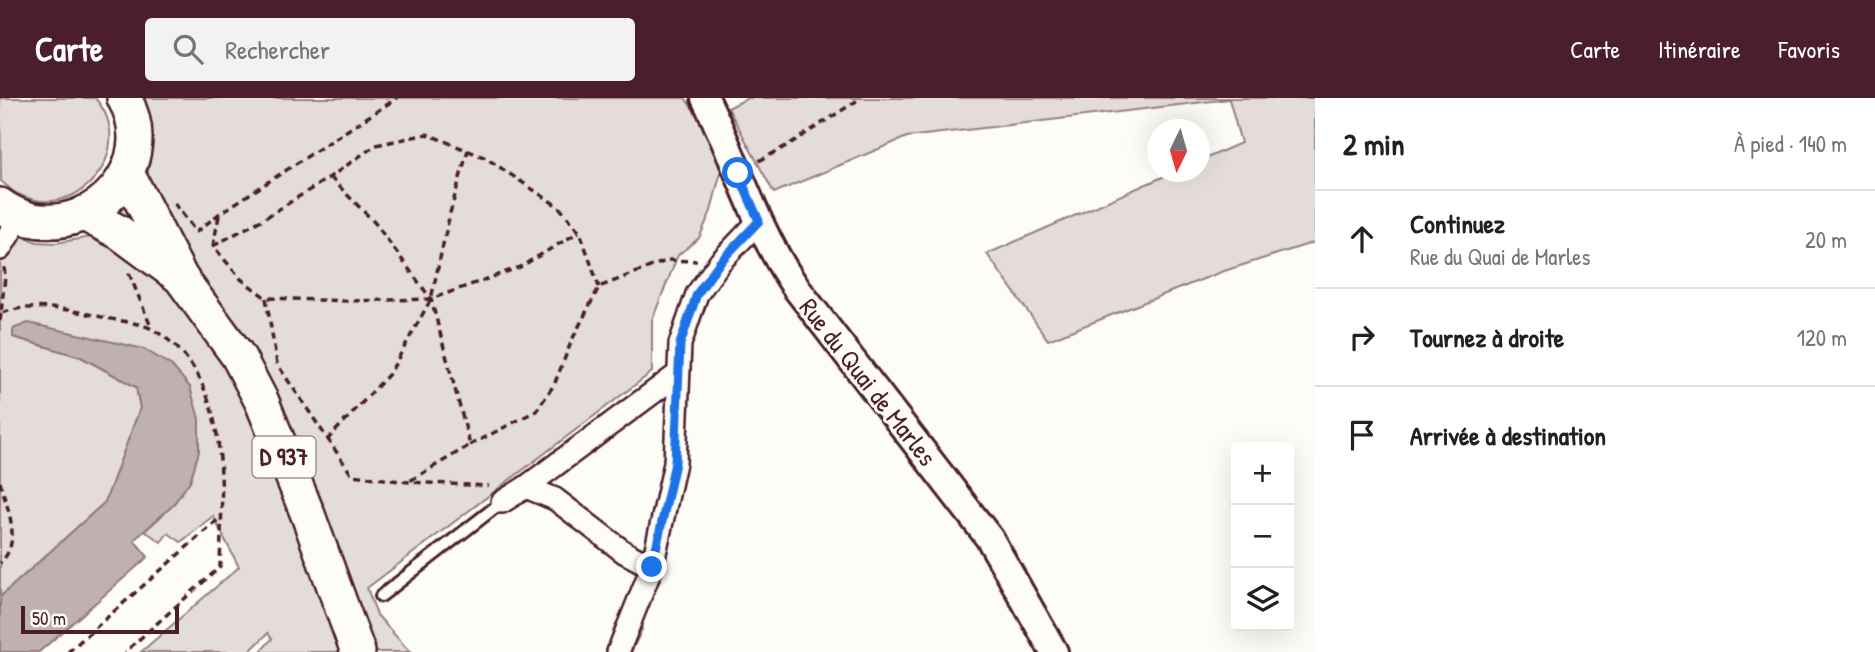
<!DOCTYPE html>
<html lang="fr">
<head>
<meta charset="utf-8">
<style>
  body { margin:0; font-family:"Patrick Hand",sans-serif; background:#f2f2f2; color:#202124 }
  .controls { position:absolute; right:21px; bottom:21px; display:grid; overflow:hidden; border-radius:7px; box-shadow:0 7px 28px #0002 }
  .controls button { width:63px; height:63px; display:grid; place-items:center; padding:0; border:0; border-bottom:2px solid #e0e0e0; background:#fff; color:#202124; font:35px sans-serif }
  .compass { position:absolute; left:1147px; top:21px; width:63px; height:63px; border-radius:50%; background:#fff; box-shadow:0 7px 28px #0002; rotate:185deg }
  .scale { position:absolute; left:21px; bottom:18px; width:158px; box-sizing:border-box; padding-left:7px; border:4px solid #4a1f2b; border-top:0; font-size:19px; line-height:24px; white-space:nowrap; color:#4a1f2b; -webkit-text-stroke:5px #fdfcf7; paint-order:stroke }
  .stop { position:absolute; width:21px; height:21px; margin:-16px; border:5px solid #1a73e8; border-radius:50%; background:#fff }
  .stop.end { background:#1a73e8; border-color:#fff; box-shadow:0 2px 7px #0008 }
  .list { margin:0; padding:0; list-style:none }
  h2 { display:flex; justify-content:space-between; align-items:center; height:91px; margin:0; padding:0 28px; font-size:30px }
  h2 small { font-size:23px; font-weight:400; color:#757577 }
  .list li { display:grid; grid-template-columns:46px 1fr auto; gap:21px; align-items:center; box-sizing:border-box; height:98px; padding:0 28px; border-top:2px solid #e0e0e0 }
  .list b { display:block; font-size:26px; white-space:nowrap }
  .list p { margin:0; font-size:23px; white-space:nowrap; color:#757577 }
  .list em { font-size:23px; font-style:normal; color:#757577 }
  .icon { flex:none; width:38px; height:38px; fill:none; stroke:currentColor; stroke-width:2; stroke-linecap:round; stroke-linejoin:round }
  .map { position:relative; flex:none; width:1315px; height:554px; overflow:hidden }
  header { display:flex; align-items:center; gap:42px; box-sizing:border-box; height:98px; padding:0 35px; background:#4a1f2b; color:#fff }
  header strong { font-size:33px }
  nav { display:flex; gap:38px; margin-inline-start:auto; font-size:24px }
  .search { width:490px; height:63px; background:#f2f2f2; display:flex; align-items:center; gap:18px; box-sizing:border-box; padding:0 24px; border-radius:7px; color:#757577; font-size:26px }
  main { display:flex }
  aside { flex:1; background:#fff }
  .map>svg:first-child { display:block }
</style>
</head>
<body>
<header>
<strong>Carte</strong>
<div class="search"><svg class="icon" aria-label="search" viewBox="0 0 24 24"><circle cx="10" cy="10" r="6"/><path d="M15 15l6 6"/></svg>Rechercher</div>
<nav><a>Carte</a><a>Itinéraire</a><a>Favoris</a></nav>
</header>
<main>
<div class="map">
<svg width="1315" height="554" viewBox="0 0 1315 554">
  <rect width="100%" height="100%" fill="#fdfcf7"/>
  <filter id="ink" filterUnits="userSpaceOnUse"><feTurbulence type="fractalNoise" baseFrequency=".0143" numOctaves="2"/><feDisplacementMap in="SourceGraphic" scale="14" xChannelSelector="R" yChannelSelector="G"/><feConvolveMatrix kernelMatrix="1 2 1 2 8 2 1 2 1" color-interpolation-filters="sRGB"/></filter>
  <g filter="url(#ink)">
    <g fill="#e3dcda" stroke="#967e82" stroke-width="2">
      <path d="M0,0H95C140,51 78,127 18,96C12,93 6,87 1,83Z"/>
      <path d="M144,0H685L703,25L721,73L711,113L699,140L678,157L652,222V274L367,490L377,517L410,554H260L272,541L268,535L249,554H141L239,469L213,418L181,444L168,435L161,444L145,433L172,408L190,383L199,353L172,268L13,239L81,259L136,289L140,310L105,404L0,499V130L37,144L56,145L96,138L146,81L150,64L152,26Z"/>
      <path d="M748,0H1315V144L1221,174L1048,242L987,156L1174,74H1199L1200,63L1241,45L1229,1L907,39L774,95L728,10Z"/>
    </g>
    <path fill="#c0b1b1" stroke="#91777b" stroke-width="2" d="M28,225L144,251L172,268L190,289L199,321V353L190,383L172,408L134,442L148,459L39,554H0V499L105,404L140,310L136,289L81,259L13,239V231Z"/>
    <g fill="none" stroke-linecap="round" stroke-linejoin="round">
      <path stroke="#91777b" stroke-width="6" d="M629,554L640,531"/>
      <g stroke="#4a1f2b" stroke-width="16">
        <path id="service" d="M381,498L502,404"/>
      </g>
      <g stroke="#4a1f2b" stroke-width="26">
        <g id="minor">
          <path d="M0,151L20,118"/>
          <path d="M526,389L555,401L624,454L652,469"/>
          <path d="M502,404L526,389L678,276"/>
          <path d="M618,554L652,469L675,365L680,246L697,196L720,164L759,123"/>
        </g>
      </g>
      <g stroke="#4a1f2b" stroke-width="32">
        <path id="tertiary" d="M705,0C737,63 756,133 797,191L990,441L1054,554"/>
      </g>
      <g stroke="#4a1f2b" stroke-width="38">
        <g id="primary">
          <path d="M127,75L181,180L238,258L262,304L308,417L358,554"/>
          <path d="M0,107C9,114 19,118 29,121C98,137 161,64 124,0"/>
          <path d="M84,116L119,134L176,176"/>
        </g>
      </g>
      <g stroke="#4a1f2b" stroke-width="3.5" stroke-dasharray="7 5" stroke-linecap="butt">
        <path d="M759,63L788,47L861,0"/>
        <path d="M330,79L375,125L431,201L470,347L408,384"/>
        <path d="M174,105L196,134L219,116L397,0"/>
        <path d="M219,118L213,148L241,181L266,200L346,203L431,201L520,169L579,134"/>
        <path d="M213,148L265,120L330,79L376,47L427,36L486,60L559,109L580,134L599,189"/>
        <path d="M4,169L5,178L1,215C9,213 18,210 27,210C54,208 80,214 106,220C119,223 141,225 152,231C233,276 222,391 220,469L125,554"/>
        <path d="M129,175L151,229"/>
        <path d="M266,200L277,266L352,377L408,384L489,388"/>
        <path d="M0,223L1,215"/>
        <path d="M327,342L390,275L431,201L450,115L468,52"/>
        <path d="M470,347L536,313L554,287L572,242L599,189L668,162L697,163"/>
        <path d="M0,384C7,410 23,443 0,465"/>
        <path d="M68,554L221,419"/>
      </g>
      <use href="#service" stroke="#fdfcf7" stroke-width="10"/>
      <use href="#minor" stroke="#fdfcf7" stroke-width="21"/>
      <use href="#tertiary" stroke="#fdfcf7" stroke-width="26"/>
      <use href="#primary" stroke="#fdfcf7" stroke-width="33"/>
    </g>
  </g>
  <g fill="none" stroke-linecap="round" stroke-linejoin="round" filter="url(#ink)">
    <path stroke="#1a73e8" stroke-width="9" d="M652,469L675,365L680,246L697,196L720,164L759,123L738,75"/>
  </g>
  <g text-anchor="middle" stroke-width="6" stroke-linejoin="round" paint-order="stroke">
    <rect fill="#fdfcf7" stroke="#806168" stroke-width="2" x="252.5" y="338.5" width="63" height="41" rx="5"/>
    <g font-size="24" font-weight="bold" fill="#4a1f2b">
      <text x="284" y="367">D 937</text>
    </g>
    <g font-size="26" fill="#4a1f2b" stroke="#fdfcf7">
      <text transform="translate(868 284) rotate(52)" y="9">Rue du Quai de Marles</text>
    </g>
  </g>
</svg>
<div class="controls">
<button>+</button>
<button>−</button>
<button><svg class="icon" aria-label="layers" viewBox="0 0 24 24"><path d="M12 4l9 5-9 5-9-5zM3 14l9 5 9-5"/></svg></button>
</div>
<svg class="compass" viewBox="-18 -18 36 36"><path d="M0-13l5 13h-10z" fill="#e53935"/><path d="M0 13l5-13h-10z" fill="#757577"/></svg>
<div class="scale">50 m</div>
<div class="stop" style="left:738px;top:75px"></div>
<div class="stop end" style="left:652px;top:469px"></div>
</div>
<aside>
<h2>2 min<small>À pied · 140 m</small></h2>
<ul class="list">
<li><svg class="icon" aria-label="ahead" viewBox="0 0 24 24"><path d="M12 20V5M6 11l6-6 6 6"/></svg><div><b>Continuez</b><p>Rue du Quai de Marles</p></div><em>20 m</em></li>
<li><svg class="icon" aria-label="right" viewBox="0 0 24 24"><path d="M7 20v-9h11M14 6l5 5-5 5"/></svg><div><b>Tournez à droite</b></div><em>120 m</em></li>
<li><svg class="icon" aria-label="arrive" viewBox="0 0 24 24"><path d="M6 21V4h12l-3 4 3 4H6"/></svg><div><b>Arrivée à destination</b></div></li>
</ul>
</aside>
</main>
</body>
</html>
